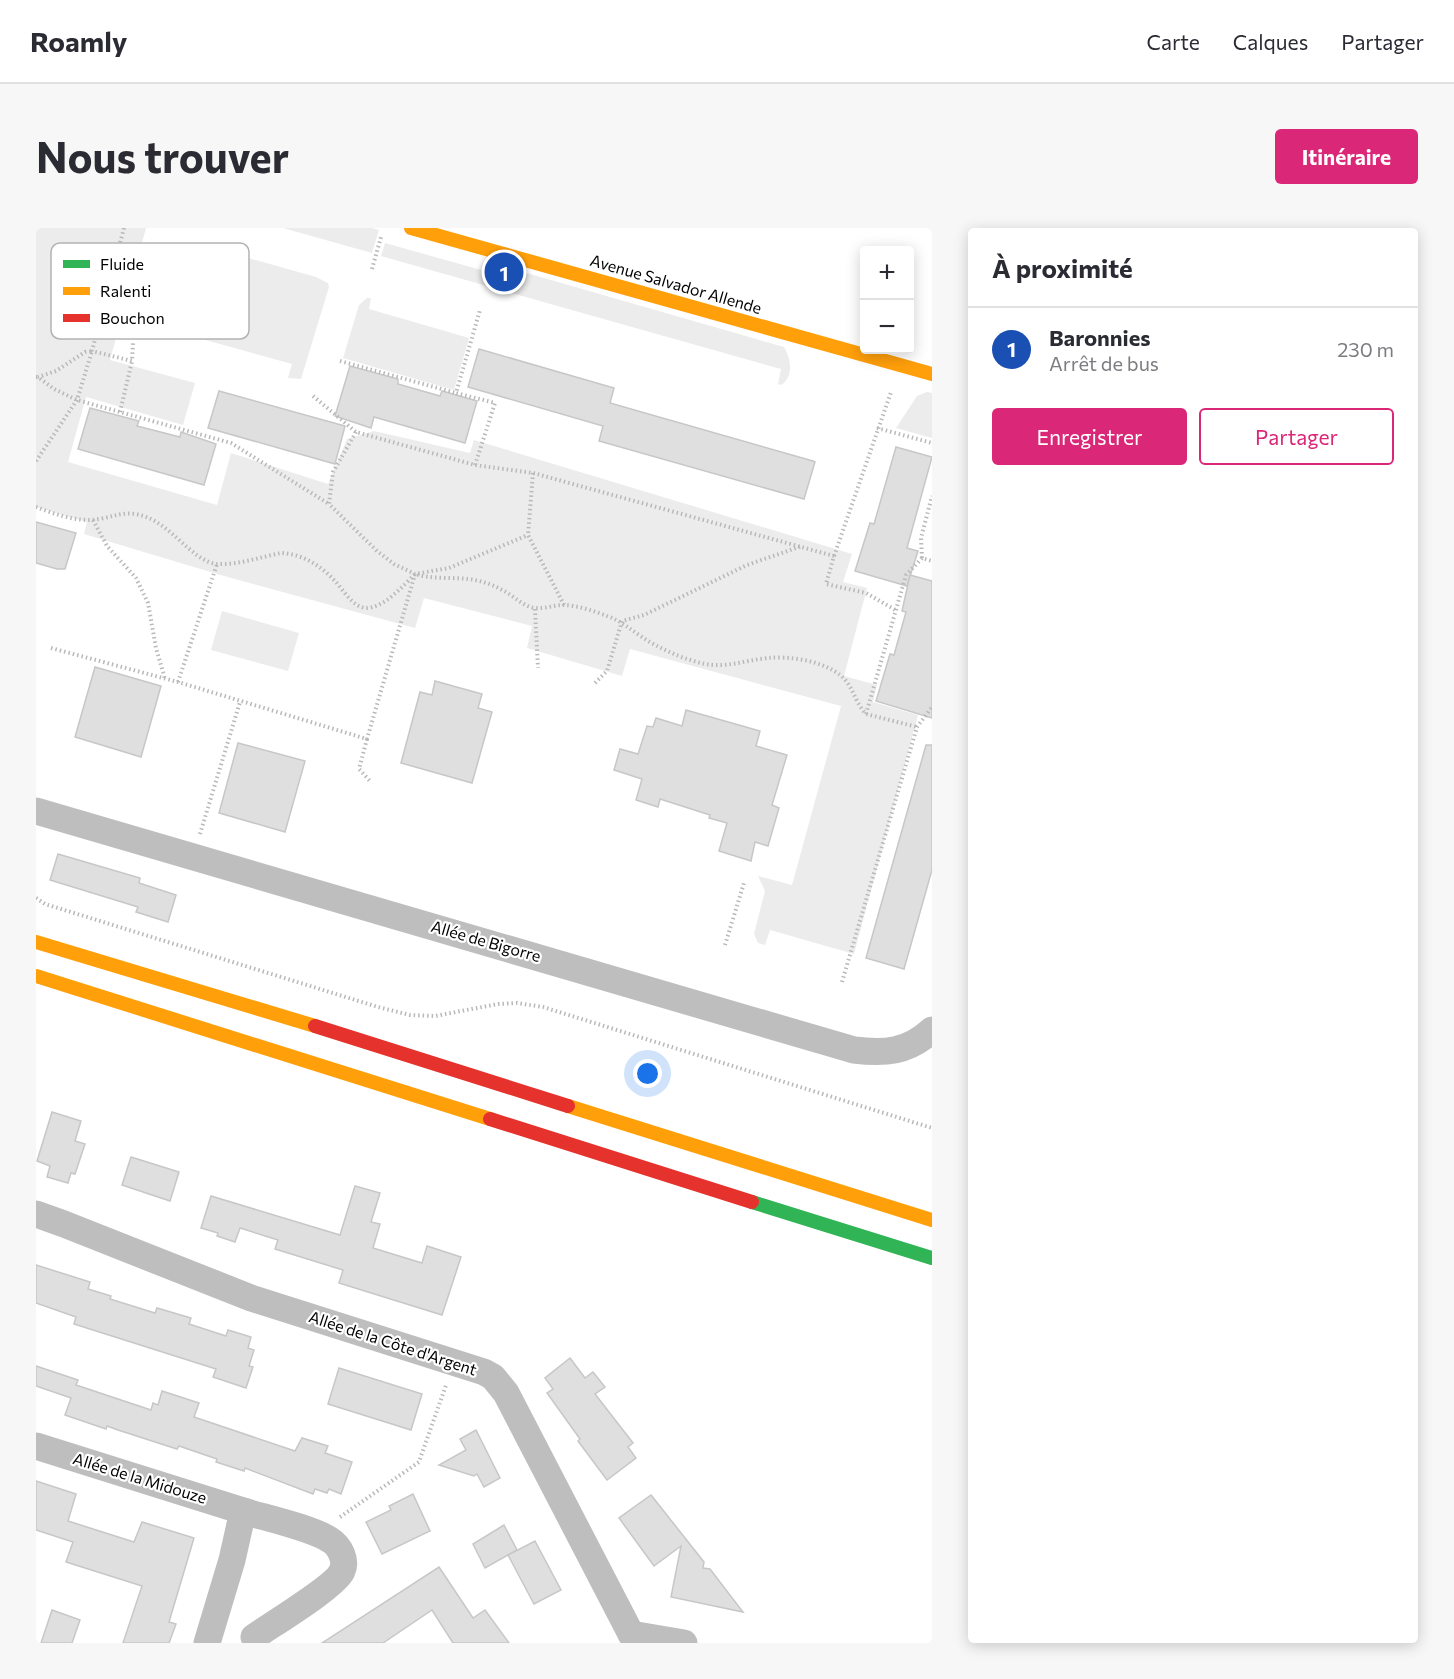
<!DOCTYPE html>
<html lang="fr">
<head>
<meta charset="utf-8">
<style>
  body { margin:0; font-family:Commissioner,sans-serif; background:#f7f7f7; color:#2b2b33 }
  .controls { position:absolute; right:18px; top:18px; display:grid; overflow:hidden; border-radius:6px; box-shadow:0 3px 15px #0003 }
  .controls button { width:54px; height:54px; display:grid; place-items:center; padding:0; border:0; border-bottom:2px solid #e1e1e2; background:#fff; color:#2b2b33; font:30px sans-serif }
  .you { position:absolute; left:612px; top:846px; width:21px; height:21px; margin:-15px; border:4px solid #fff; border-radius:50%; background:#1a73e8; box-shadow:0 0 0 9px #1a73e833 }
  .badge { display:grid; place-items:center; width:39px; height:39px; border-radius:50%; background:#db2777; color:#fff; font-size:20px; font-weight:700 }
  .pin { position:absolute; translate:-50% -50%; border:3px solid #fff; box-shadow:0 2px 6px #0006 }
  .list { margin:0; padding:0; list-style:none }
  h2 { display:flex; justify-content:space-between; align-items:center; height:78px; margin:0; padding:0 24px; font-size:26px }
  h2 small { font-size:20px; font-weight:400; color:#7c7c81 }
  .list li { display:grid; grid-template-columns:39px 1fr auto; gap:18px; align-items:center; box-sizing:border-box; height:84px; padding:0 24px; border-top:2px solid #e1e1e2 }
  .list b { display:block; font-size:22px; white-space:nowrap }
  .list p { margin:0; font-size:20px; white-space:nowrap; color:#7c7c81 }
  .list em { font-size:20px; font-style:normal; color:#7c7c81 }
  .actions { display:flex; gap:12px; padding:18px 24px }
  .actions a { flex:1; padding:14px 0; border:2px solid #db2777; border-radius:6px; text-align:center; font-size:21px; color:#db2777 }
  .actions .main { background:#db2777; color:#fff }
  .map { position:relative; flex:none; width:896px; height:1415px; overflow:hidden; border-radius:6px }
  header { display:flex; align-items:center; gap:36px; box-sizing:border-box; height:84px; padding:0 30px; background:#fff; border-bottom:2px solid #e1e1e2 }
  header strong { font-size:28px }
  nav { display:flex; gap:33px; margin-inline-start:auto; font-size:21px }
  .intro { display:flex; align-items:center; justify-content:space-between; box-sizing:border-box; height:144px; padding:0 36px }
  h1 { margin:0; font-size:42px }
  .button { padding:15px 27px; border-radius:6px; background:#db2777; color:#fff; font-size:21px; font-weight:700 }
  main { display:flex; gap:36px; padding:0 36px }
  aside { flex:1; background:#fff; border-radius:6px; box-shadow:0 3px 15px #0003 }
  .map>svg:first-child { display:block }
</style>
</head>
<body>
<header>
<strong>Roamly</strong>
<nav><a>Carte</a><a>Calques</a><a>Partager</a></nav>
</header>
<div class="intro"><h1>Nous trouver</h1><a class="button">Itinéraire</a></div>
<main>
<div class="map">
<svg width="896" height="1415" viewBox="0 0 896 1415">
  <rect width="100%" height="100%" fill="#fff"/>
  <g fill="#ececec">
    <path d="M0,0H110L74,132L159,155L147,197L50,169L32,234L181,277L195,225L292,256L311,211L338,203L434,225L438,212L816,326L807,354L831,360L808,448L841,457L837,474L882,487L818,726L734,702L729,717L722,715L718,706L729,663L722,648L756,657L805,478L594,421L586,448L491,420L496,398L388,370L379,400L188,348L48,306L51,294L0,279Z"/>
    <path d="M247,0H336L343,2L336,25Z"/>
    <path d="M159,15L280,49L292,55L293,59L265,151L252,150L256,136L137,103L157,33L142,28L150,17Z"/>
    <path d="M349,15L456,45L455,48L476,54L480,42L748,119C755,130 758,149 745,157L742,156L745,141L345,28Z"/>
    <path d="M331,70H335L333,81L433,110L418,162L307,130L323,77Z"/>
    <path d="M891,164L896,165V210L860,200L881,168Z"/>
    <path d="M186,383L263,405L252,443L175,422Z"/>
  </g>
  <g fill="#dfdfdf" stroke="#c7c7c7" stroke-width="1.5">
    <path d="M443,121L578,160L574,175L777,233L779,234L768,271L563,213L567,198L432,159Z"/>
    <path d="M314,138L362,151V156L404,168L406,163L441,173L429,215L338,189L335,200L299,188Z"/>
    <path d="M183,163L309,198L299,236L172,200Z"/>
    <path d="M54,180L103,193L101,198L144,209L145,204L180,216L168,257L42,221Z"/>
    <path d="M860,219L896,229L871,320L882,323L871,358L819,343L834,295L838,296Z"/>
    <path d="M0,294L40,305L29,341H21L0,335Z"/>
    <path d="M874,347L896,353V490L840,473L854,426L858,427L870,384L866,383Z"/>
    <path d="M59,439L125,458L105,529L39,509Z"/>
    <path d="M399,453L446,466L442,480L456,484L436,555L365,535L384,464L396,467Z"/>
    <path d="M650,482L724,503L720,518L751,527L736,577L743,580L732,618L719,614L715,633L683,623L691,595L673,590L674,587L624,571L622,579L600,572L606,551L578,542L584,521L602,526L611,498L617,499L620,490L646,498Z"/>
    <path d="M202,515L269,533L249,604L183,585Z"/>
    <path d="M890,517H896V642L868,741L830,730Z"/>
    <path d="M22,626L104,650L103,655L140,667L132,694L100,684L102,679L14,652Z"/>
    <path d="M16,884L45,893L39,913L49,916L39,946L35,945L32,955L11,949L14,938L1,933Z"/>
    <path d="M95,929L143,944L134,973L86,957Z"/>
    <path d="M319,958L344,965L335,994L344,996L337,1020L386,1035L391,1018L425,1029L406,1087L303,1055L307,1042L239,1021L242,1012L204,1000L199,1014L181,1008L182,1005L165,1000L175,968L304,1007Z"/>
    <path d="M0,1037L54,1054L52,1061L75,1068L74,1071L119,1085L121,1080L155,1090L153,1096L190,1108L192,1102L215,1109L212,1120L218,1122L213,1138L217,1139L210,1160L177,1149L180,1141L38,1096L40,1089L0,1075Z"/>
    <path d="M534,1130L549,1150L557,1144L569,1159L559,1166L597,1215L592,1219L600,1230L571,1252L542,1213L544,1211L511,1165L517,1161L509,1150Z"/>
    <path d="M0,1138L42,1152L40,1157L115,1182L117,1175L122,1177L126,1163L163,1175L158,1189L259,1223L266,1210L292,1218L289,1225L316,1234L305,1266L293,1261L291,1265L279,1261L277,1266L209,1240L208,1243L180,1234L181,1231L143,1218L141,1221L82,1202L71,1198L70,1201L29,1187L35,1170L0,1158Z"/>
    <path d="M303,1140L386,1166L375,1202L292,1176Z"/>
    <path d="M440,1202L464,1250L448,1259L441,1246L438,1248L403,1237L430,1222L424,1211Z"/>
    <path d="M0,1253L40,1266L32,1293L98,1314L106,1294L158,1310L133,1394L140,1396L133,1415H87L106,1358L30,1334L37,1314L0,1302Z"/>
    <path d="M377,1266L394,1303L346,1326L330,1294L355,1282L353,1278Z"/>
    <path d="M615,1267L668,1334L667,1340L674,1341L707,1384L635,1369L645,1318L618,1338L583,1290Z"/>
    <path d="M468,1297L481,1322L449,1340L437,1316Z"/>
    <path d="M499,1313L525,1362L498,1376L472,1327Z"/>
    <path d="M403,1339L437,1390L449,1382L473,1415H417L396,1382L347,1415H286Z"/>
    <path d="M16,1382L44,1392L36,1415H5Z"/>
  </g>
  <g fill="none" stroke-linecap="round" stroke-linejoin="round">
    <g stroke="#b9b9b9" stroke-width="4" stroke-dasharray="1.5 3" stroke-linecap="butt">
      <path d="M88,0L56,123L96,133L97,115"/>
      <path d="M336,41L345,9"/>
      <path d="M304,133L420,165"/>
      <path d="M0,149H2L18,161L41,172L195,215L293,276"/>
      <path d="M277,168L320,204L439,237L497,245L798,328L790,356L830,365L861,383"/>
      <path d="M84,184L96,133"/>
      <path d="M841,200L896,215"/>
      <path d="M320,204L297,244L293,276L341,323L358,336L379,346L413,340L492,307"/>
      <path d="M0,233L41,172L56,123L49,124L20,143L2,149"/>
      <path d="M439,237L459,175L420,165L444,82"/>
      <path d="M497,245L492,307L528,377"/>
      <path d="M0,279C19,286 42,295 63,291C76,289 86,284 99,286C134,291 154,333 181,336C202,337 225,329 245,325C266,326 284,337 298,352C307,361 316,379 330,380C348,380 367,358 379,346C401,353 424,347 447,354C454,356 461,359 468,363C478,368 488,379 499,380C509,381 518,377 527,377C540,377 558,383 571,388C585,393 594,401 606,409C624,421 647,431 669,436C691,440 710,432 732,430C752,428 780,432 798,443C818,454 816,471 830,486L881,499"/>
      <path d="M57,292L71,318L100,350L112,375L120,420L129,451"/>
      <path d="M798,328L855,164"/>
      <path d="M886,330L885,310L896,268"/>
      <path d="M499,381L502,440"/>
      <path d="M15,420L142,454L331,511L379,346"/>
      <path d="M142,454L181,336"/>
      <path d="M559,455L571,443L586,393L608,387L711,337L766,318"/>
      <path d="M830,486L870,347L886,330L896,333"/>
      <path d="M331,511L323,541L334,553"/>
      <path d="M164,606L204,474"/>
      <path d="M0,670L9,676L342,779L374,787L399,788L462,776L481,775L507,779L896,900"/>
      <path d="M689,717L708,655"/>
      <path d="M806,754L881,499L896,479"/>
      <path d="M304,1289L383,1234L410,1157"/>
    </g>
    <g stroke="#bebebe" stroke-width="27">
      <path d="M0,583L818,822C849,826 872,824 896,802"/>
      <path d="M0,986L28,996L215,1070L448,1144L457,1149L470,1165L595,1406"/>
      <path d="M0,1218L207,1283"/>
      <path d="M595,1406L648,1415"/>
      <path d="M171,1415L196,1332L207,1283C230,1290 276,1300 294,1312C304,1318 311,1333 306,1343C300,1358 235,1397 218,1409"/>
    </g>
    <path stroke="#30b455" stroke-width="14" d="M716,974L896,1030"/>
    <g stroke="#ff9f0a" stroke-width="14">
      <path d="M375,0L896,146"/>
      <path d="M0,714L279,798"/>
      <path d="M0,748L454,891"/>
      <path d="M532,878L896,992"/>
    </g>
    <g stroke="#e5322d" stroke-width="14">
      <path d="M279,798L532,878"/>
      <path d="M454,891L716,974"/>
    </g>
  </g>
  <g text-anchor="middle" stroke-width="4.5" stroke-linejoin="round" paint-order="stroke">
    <g font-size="16" fill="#000" stroke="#fff">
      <text transform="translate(640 56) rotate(16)" y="6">Avenue Salvador Allende</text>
      <text transform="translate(450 713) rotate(16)" y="6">Allée de Bigorre</text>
      <text transform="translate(357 1115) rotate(18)" y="6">Allée de la Côte d'Argent</text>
      <text transform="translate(104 1250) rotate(17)" y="6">Allée de la Midouze</text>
    </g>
  </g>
  <rect x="15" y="15" width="198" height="96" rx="9" fill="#fff" stroke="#b2b2b2" stroke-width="1.5"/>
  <rect x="27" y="32" width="27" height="8" fill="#30b455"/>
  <rect x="27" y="59" width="27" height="8" fill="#ff9f0a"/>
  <rect x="27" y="86" width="27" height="8" fill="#e5322d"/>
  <g font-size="16" fill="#000">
    <text x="64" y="42">Fluide</text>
    <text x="64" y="69">Ralenti</text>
    <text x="64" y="96">Bouchon</text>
  </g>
</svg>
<div class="controls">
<button>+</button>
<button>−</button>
</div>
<div class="you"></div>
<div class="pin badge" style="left:468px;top:44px;background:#1a4fb4">1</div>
</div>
<aside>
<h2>À proximité<small></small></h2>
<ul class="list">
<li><span class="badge" style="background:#1a4fb4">1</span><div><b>Baronnies</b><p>Arrêt de bus</p></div><em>230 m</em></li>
</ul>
<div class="actions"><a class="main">Enregistrer</a><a>Partager</a></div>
</aside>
</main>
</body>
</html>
